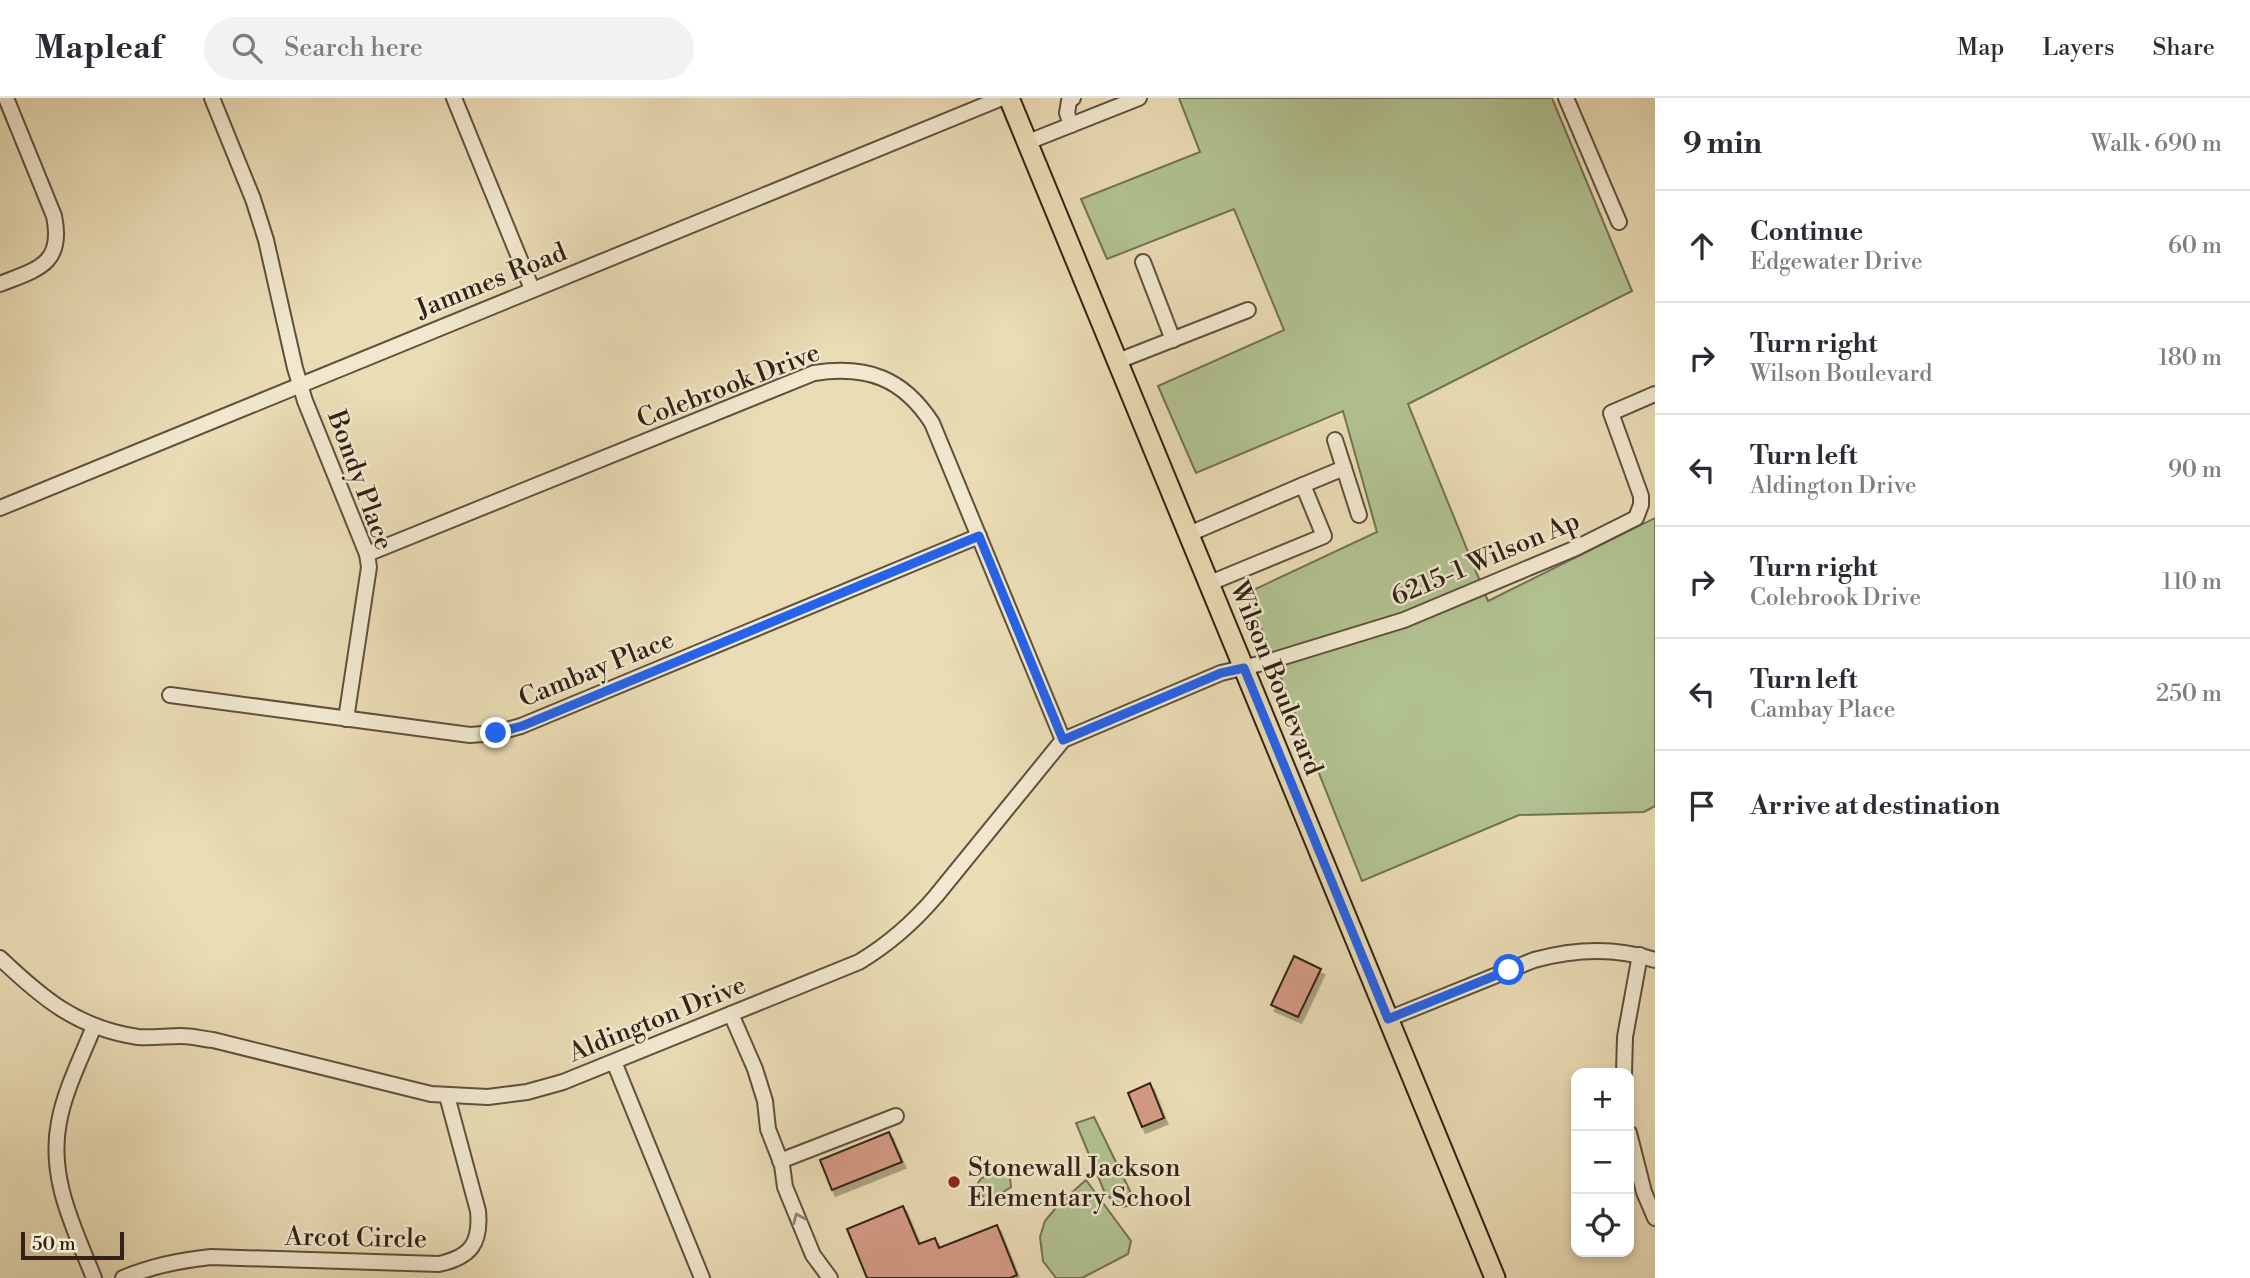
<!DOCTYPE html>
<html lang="en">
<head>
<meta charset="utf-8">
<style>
  body { margin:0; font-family:"Libre Bodoni",serif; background:#f2f2f3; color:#2b2b33 }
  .controls { position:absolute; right:21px; bottom:21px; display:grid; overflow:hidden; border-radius:14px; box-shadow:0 4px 10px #0003 }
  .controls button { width:63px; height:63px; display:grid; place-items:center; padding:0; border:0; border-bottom:2px solid #e1e1e2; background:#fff; color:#2b2b33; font:35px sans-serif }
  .scale { position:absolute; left:21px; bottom:18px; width:103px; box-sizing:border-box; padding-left:7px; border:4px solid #312216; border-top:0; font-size:19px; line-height:24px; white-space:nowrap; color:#312216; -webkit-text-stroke:5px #f1e8cf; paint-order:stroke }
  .stop { position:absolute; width:21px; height:21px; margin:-16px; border:5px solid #2563eb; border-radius:50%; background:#fff }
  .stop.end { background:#2563eb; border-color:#fff; box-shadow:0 2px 7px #0008 }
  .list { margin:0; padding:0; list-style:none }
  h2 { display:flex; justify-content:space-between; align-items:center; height:91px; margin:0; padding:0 28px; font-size:30px }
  h2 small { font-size:23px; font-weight:400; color:#7c7c81 }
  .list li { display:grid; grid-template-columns:46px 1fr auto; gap:21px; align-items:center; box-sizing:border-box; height:112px; padding:0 28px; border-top:2px solid #e1e1e2 }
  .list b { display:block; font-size:26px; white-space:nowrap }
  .list p { margin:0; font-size:23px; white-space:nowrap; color:#7c7c81 }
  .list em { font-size:23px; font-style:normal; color:#7c7c81 }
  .icon { flex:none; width:38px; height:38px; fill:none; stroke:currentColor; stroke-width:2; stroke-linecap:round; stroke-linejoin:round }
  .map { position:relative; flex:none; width:1655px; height:1180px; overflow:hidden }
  header { display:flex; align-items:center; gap:42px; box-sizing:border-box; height:98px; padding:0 35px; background:#fff; border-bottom:2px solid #e1e1e2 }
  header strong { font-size:33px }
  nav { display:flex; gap:38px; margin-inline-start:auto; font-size:24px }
  .search { width:490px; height:63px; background:#f2f2f3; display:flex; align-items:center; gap:18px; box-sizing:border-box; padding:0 24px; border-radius:38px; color:#7c7c81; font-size:26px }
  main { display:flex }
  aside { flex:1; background:#fff }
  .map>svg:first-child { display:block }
</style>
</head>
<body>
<header>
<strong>Mapleaf</strong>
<div class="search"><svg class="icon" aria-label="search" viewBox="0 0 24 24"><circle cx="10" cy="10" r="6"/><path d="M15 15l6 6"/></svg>Search here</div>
<nav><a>Map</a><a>Layers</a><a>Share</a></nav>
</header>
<main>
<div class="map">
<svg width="1655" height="1180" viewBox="0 0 1655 1180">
  <defs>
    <filter id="shadow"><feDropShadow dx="3.5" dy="6" stdDeviation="0" flood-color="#0004"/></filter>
  </defs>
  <rect width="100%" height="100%" fill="#eadcb5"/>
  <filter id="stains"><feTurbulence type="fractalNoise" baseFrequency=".00286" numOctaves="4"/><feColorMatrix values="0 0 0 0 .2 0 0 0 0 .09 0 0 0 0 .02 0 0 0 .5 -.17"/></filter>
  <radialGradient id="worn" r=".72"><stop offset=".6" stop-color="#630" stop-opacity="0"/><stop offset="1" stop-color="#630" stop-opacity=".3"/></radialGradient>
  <g fill="#b2c291" stroke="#727254" stroke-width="2">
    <path d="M1179,0H1552L1632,193L1408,306L1488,503L1655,420V708L1644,714L1519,717L1362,783L1247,495L1377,434L1343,313L1196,375L1158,288L1284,232L1234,111L1107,161L1081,101L1200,54Z"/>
    <path d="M1094,1019L1130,1093L1128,1108L1118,1109L1104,1093L1076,1025Z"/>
    <path d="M1003,1074L1010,1079L1011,1089L994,1100L985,1102L977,1088C980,1076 993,1077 1003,1074Z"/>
    <path d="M1086,1082L1131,1143L1128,1156L1082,1180H1056L1043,1163L1040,1139L1045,1123L1059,1106Z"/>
  </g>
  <g fill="#d49b86" stroke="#312216" stroke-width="2" filter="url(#shadow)">
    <path d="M1294,858L1321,871L1298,919L1271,907Z"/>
    <path d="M1150,985L1164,1020L1142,1029L1128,995Z"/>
    <path d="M889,1034L902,1064L832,1092L820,1062Z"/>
    <path d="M903,1108L919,1146L935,1140L939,1150L997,1127L1017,1177L1010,1180H867L847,1131Z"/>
  </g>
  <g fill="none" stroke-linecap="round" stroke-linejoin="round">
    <g stroke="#5f503e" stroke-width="18">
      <g id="minor">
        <path d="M212,0L253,101L266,142L295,270L305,303L367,456L369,469L346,621"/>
        <path d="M454,0L532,191"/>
        <path d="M1566,0L1619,124"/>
        <path d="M1071,27L1067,15L1069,3L1073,0"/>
        <path d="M1028,44L1139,0"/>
        <path d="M1143,164L1173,242"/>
        <path d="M0,186C38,171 64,166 54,118L6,0"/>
        <path d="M1118,263L1248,212"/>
        <path d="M1335,342L1359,417"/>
        <path d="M1303,387L1344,370"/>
        <path d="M0,410L1002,0"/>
        <path d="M1189,436L1303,387L1324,438L1210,485"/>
        <path d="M367,456L814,275C867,267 903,280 932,325L1063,642"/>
        <path d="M170,597L470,637L496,635L521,628L979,438"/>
        <path d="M0,860C42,900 77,930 138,939C152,940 167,938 181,938C192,938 203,941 213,942L431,996L488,999L527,994L563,984L859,864C889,846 913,825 936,798L1063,642L1221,575L1267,564L1404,522L1576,450L1636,420L1641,407V398L1611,315L1655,296"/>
        <path d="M731,916L755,971L765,1003L768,1031L782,1067L785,1089L813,1157L830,1180"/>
        <path d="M1388,921L1534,862C1574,851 1615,849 1655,862"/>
        <path d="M94,928C82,959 65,991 59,1024C48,1080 74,1130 94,1180"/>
        <path d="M614,964L702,1180"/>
        <path d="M1624,975L1625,939L1640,857"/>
        <path d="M1629,1035L1644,1094L1655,1120"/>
        <path d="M780,1063L896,1018"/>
        <path d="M123,1180C152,1168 180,1162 211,1159L439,1166C471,1159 481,1145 478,1113L447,998"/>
      </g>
    </g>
    <g stroke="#312216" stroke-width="23">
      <path id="major" d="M1009,0L1495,1180"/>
    </g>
    <use href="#minor" stroke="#f1e8cf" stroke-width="14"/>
    <use href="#major" stroke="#eadcb5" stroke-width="19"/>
  </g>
  <defs><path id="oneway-chevron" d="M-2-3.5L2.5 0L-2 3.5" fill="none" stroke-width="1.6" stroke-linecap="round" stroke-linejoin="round" transform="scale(1.75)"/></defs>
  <use stroke="#918572" href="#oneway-chevron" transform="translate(798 1120) rotate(-113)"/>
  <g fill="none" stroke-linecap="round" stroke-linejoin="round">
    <path stroke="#2563eb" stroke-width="9" d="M496,635L522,628L979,438L1063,642L1221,575L1244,570L1388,921L1509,872"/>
  </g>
  <circle fill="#8f2418" stroke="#f1e8cf" stroke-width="2.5" cx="954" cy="1084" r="7"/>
  <g text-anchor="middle" stroke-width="5" stroke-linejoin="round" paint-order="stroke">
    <g font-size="26" fill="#312216" stroke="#f1e8cf">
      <text transform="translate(491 182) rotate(-22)" y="9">Jammes Road</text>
      <text transform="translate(728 287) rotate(-21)" y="9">Colebrook Drive</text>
      <text transform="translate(361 382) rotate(70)" y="9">Bondy Place</text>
      <text transform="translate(1485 460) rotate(-23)" y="9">6215-1 Wilson Ap</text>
      <text transform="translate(596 570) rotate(-22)" y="9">Cambay Place</text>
      <text transform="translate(1277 580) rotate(68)" y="9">Wilson Boulevard</text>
      <text transform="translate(657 920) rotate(-22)" y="9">Aldington Drive</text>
      <text transform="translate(356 1139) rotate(1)" y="9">Arcot Circle</text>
    </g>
    <g font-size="26" fill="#312216" stroke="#f1e8cf" text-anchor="start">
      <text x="968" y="1078">Stonewall Jackson<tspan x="968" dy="30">Elementary School</tspan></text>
    </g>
  </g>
  <rect width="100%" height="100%" filter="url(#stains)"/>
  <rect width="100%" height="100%" fill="url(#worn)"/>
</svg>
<div class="controls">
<button>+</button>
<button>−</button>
<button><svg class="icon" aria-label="locate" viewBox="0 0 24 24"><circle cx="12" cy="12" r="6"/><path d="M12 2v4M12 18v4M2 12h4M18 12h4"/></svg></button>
</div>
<div class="scale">50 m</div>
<div class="stop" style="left:1509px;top:872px"></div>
<div class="stop end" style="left:496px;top:635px"></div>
</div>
<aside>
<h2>9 min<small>Walk · 690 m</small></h2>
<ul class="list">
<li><svg class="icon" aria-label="ahead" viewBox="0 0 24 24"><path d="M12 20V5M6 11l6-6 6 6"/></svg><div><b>Continue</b><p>Edgewater Drive</p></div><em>60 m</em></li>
<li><svg class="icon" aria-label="right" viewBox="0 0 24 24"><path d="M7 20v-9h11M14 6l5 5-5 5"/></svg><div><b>Turn right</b><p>Wilson Boulevard</p></div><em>180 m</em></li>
<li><svg class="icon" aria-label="left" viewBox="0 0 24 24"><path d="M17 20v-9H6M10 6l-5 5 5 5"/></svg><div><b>Turn left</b><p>Aldington Drive</p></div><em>90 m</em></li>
<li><svg class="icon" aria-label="right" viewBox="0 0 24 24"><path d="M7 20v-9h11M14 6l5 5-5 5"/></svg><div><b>Turn right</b><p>Colebrook Drive</p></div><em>110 m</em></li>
<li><svg class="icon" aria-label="left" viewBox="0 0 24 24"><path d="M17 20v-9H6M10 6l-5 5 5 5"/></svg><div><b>Turn left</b><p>Cambay Place</p></div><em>250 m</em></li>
<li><svg class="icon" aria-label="arrive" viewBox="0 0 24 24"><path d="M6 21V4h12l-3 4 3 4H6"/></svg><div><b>Arrive at destination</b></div></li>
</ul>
</aside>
</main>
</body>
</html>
